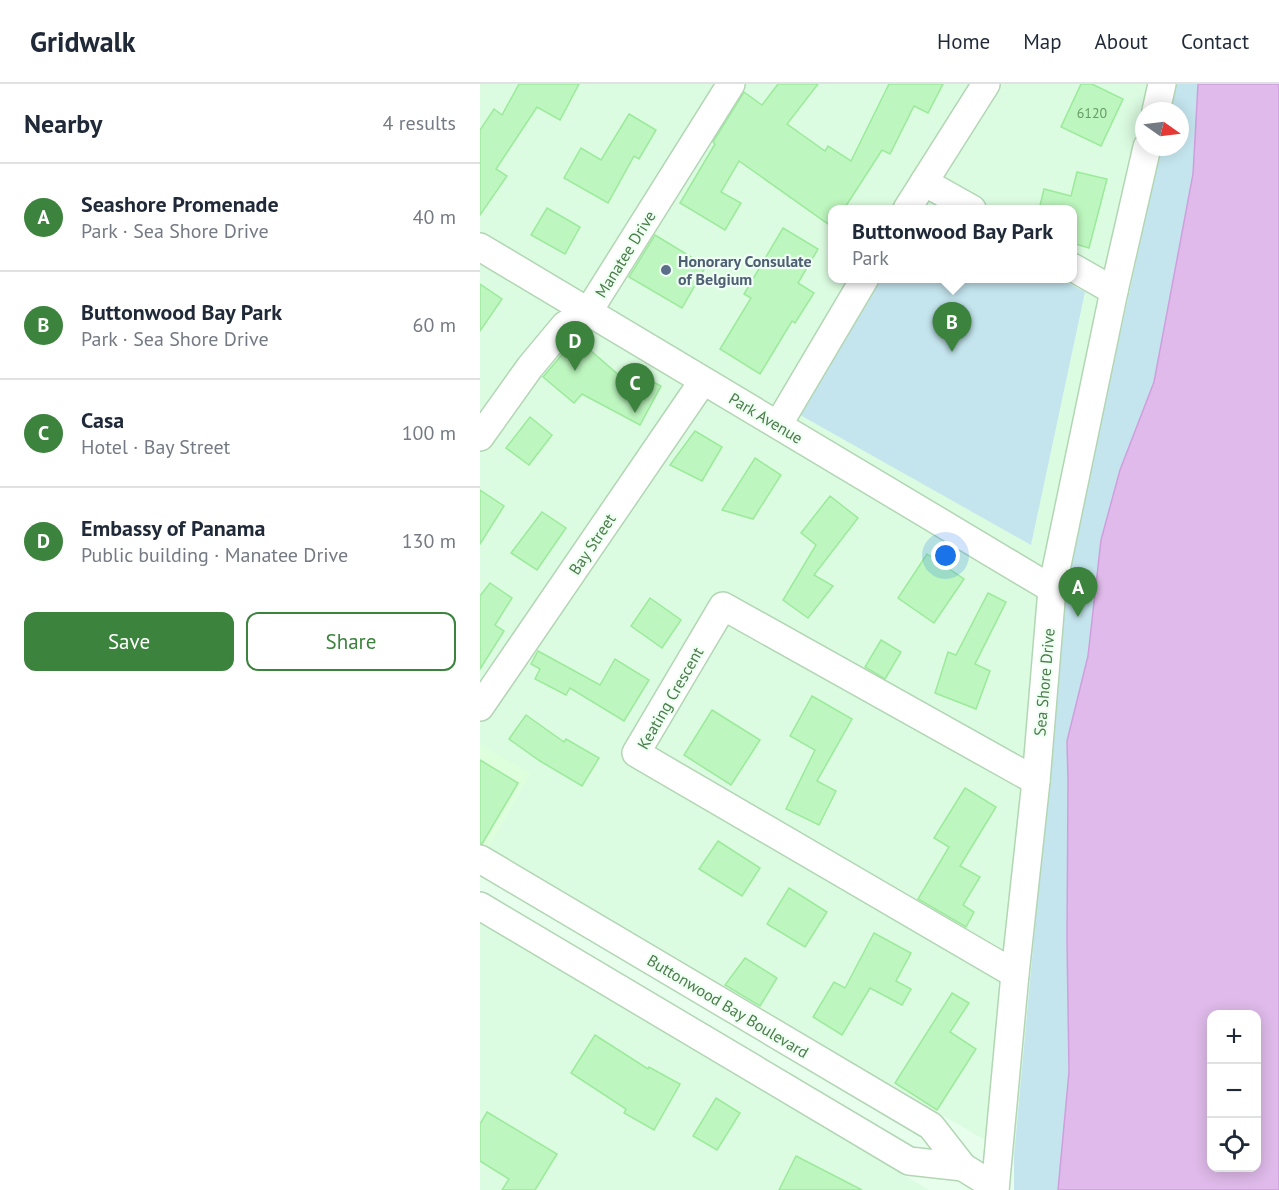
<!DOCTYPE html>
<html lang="en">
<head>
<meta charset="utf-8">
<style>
  body { margin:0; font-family:"PT Sans",sans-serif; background:#f2f2f3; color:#1f2937 }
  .controls { position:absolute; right:18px; bottom:18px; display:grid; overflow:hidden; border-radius:12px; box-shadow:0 3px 15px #0003 }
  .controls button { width:54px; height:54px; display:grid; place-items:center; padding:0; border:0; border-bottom:2px solid #e0e1e3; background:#fff; color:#1f2937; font:30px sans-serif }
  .compass { position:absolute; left:655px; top:18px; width:54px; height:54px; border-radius:50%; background:#fff; box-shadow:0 3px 15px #0003; rotate:104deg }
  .you { position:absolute; left:466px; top:472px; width:21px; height:21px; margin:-15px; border:4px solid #fff; border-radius:50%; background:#1a73e8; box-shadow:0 0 0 9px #1a73e833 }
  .badge { display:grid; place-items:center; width:39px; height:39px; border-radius:50%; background:#3c833d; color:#fff; font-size:20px; font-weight:700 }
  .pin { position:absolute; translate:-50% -50px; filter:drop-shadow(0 2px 3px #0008) }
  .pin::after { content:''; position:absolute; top:32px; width:21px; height:18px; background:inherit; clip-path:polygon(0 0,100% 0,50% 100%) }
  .popup { position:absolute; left:348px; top:121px; width:249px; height:78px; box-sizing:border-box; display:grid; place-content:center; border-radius:12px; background:#fff; filter:drop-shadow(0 2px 4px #0005); font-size:20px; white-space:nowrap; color:#747a83 }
  .popup b { font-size:22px; color:#1f2937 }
  .popup::after { content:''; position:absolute; left:50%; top:100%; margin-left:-12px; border:12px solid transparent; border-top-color:#fff }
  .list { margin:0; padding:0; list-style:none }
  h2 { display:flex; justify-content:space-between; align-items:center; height:78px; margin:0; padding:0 24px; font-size:26px }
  h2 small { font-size:20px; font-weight:400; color:#747a83 }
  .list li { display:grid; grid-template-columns:39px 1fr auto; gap:18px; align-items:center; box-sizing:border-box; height:108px; padding:0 24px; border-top:2px solid #e0e1e3 }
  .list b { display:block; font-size:22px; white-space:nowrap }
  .list p { margin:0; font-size:20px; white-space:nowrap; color:#747a83 }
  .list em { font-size:20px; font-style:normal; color:#747a83 }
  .actions { display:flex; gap:12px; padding:18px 24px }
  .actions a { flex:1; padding:14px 0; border:2px solid #3c833d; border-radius:12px; text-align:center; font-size:21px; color:#3c833d }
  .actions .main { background:#3c833d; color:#fff }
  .icon { flex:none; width:33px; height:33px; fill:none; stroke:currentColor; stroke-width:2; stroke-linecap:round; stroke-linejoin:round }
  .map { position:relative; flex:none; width:799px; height:1106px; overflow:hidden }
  header { display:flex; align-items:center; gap:36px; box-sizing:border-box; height:84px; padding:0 30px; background:#fff; border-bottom:2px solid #e0e1e3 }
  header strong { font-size:28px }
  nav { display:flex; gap:33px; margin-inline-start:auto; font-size:21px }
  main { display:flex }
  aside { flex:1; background:#fff }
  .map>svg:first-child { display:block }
</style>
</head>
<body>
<header>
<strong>Gridwalk</strong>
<nav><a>Home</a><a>Map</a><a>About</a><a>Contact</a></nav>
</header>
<main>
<aside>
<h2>Nearby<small>4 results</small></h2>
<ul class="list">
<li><span class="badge">A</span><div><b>Seashore Promenade</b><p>Park · Sea Shore Drive</p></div><em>40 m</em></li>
<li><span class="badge">B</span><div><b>Buttonwood Bay Park</b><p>Park · Sea Shore Drive</p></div><em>60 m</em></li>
<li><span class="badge">C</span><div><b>Casa</b><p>Hotel · Bay Street</p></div><em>100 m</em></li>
<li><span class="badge">D</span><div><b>Embassy of Panama</b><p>Public building · Manatee Drive</p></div><em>130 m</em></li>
</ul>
<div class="actions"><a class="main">Save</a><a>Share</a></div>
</aside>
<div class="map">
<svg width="799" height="1106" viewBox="0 0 799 1106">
  <rect width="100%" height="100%" fill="#e8feed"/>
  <g fill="#dcfce1" fill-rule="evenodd">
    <path d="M0,0H695L689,27H664V63H681L587,493L534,1071L496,1051L9,763L50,689L0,661ZM352,125H592V194H352Z"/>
    <path d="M0,834L449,1106H0Z"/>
  </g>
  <path fill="#deffdb" d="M0,661L50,689L9,763L0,758Z"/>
  <g fill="#c4e5ee">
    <path d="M695,0H718L713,90L674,298L640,386L621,456L608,572L587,657L588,697L587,855L589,988L578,1106H534V1071L587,493L681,63H700V27H689Z"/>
    <path d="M398,195H581L605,208L551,461L313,327Z"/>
  </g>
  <path fill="#dfbaea" stroke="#cf9fdd" stroke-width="1.5" fill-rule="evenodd" d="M718,0H799V1106H578L589,988L587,855L588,697L587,657L608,572L621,456L640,386L674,298L713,90ZM732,930H776V1084H732Z"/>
  <g fill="#bdf6be" stroke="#9cea9c" stroke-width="1.5">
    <path d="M39,0H99L80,36L57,23L16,85L27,92L0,131V46L14,25L22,31Z"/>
    <path d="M298,0H338L307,40L345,67L348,62L371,77L409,0H463L448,29L434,22L410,70L402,66L364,125L362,124L361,126H352L351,142L259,77L241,108L261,119L245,146L200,119L235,60L233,58L264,8L282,21Z"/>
    <path d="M601,0H612L643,15L621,62L581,43Z"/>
    <path d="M149,30L176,46L159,75L154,72L128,119L84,94L101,64L121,76Z"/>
    <path d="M597,88L627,95L609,164L592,159V126H559L564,105L591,112Z"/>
    <path d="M67,124L100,143L85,170L51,151Z"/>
    <path d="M303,144L338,165L318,199L334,209L315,239L312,237L280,290L240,265L271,214L264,210Z"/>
    <path d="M175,151L226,182L202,224L149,193Z"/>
    <path d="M0,200L22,215L0,247Z"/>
    <path d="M96,254L140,292L145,283L181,302L160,341L102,310L94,319L63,293Z"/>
    <path d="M50,333L72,351L49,381L26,364Z"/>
    <path d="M215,347L242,363L222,397L190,381Z"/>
    <path d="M275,374L301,391L273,435L242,426Z"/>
    <path d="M0,406L24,422L0,460Z"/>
    <path d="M350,412L378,434L334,491L353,502L328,534L303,516L336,461L321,449Z"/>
    <path d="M62,428L86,444L57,486L31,469Z"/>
    <path d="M447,470L484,495L454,539L418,514Z"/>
    <path d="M10,499L32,514L15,541L24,547L0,585V512Z"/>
    <path d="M508,509L526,518L495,580L510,587L496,625L455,609L468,568L476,571Z"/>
    <path d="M170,514L201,536L182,564L151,542Z"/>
    <path d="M401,556L421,568L405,595L385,583Z"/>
    <path d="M58,567L120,601L135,575L169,596L144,637L90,604L86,611L55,595L60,585L51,580Z"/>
    <path d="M332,612L372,635L337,697L356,707L339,741L306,725L335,666L310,652Z"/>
    <path d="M232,626L280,656L251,701L204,671Z"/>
    <path d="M46,631L84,658L86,655L119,674L102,702L60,677L29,655Z"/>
    <path d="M0,676L38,699L2,760L0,759Z"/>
    <path d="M485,704L516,723L480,782L500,793L483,821L494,828L486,843L438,815L469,763L454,754Z"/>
    <path d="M238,757L280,784L262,812L219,785Z"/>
    <path d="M309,804L347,828L325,863L287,840Z"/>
    <path d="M394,849L431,869L416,897L431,905L422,921L390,904L362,951L333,933L354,898L365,904Z"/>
    <path d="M265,874L297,894L280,922L245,901Z"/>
    <path d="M472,909L489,919L470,948L496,965L457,1026L415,999Z"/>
    <path d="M115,951L168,985L169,983L200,1000L174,1046L144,1029L146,1025L91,989Z"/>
    <path d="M236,1014L260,1029L237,1066L213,1052Z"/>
    <path d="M7,1028L77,1070L55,1106H22L29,1095L0,1077V1040Z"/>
    <path d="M316,1072L382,1106H299Z"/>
  </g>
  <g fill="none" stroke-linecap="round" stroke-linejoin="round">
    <g stroke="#b2d6b4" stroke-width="30">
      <g id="minor">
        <path d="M676,27L682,0"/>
        <path d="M444,98L492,125"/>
        <path d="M427,125L506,0"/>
        <path d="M0,163L572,505"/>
        <path d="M592,183L634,207"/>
        <path d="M298,341L385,194"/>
        <path d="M0,353L50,283L85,241L108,228L251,0"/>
        <path d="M0,623L223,297"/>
        <path d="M0,775L451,1042L483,1083L515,1103"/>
        <path d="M0,822L429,1077L483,1083"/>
        <path d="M535,890L156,669L243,522L556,697"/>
        <path d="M515,1106L535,890L556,697L572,505L634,207L667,63"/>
      </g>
    </g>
    <use href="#minor" stroke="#fff" stroke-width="27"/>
  </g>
  <circle fill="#5c6f8a" stroke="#f0fff4" stroke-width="2" cx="186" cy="186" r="6"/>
  <g text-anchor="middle" stroke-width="4.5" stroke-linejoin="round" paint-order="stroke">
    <g font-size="14" fill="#679a66">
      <text x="612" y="34">6120</text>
    </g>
    <g font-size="16" fill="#4a7c49" stroke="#f0fff4">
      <text transform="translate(145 170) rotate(-58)" y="6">Manatee Drive</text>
      <text transform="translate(286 334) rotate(31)" y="6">Park Avenue</text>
      <text transform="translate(112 460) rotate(-56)" y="6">Bay Street</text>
      <text transform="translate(564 598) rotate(-85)" y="6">Sea Shore Drive</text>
      <text transform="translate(190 614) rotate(-60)" y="6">Keating Crescent</text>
      <text transform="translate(248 922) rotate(31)" y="6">Buttonwood Bay Boulevard</text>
    </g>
    <g font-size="16" font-weight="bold" fill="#4e5e75" stroke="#f0fff4" text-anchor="start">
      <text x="198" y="183">Honorary Consulate<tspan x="198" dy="18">of Belgium</tspan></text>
    </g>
  </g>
</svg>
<div class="controls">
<button>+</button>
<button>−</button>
<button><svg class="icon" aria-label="locate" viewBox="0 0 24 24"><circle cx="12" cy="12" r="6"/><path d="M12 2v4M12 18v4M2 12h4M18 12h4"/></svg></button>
</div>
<svg class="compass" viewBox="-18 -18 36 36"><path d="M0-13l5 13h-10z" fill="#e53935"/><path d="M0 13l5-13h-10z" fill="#747a83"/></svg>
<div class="you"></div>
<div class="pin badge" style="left:598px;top:533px">A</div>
<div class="pin badge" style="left:472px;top:268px">B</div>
<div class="popup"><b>Buttonwood Bay Park</b>Park</div>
<div class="pin badge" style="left:155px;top:329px">C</div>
<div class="pin badge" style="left:95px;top:287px">D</div>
</div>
</main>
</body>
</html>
